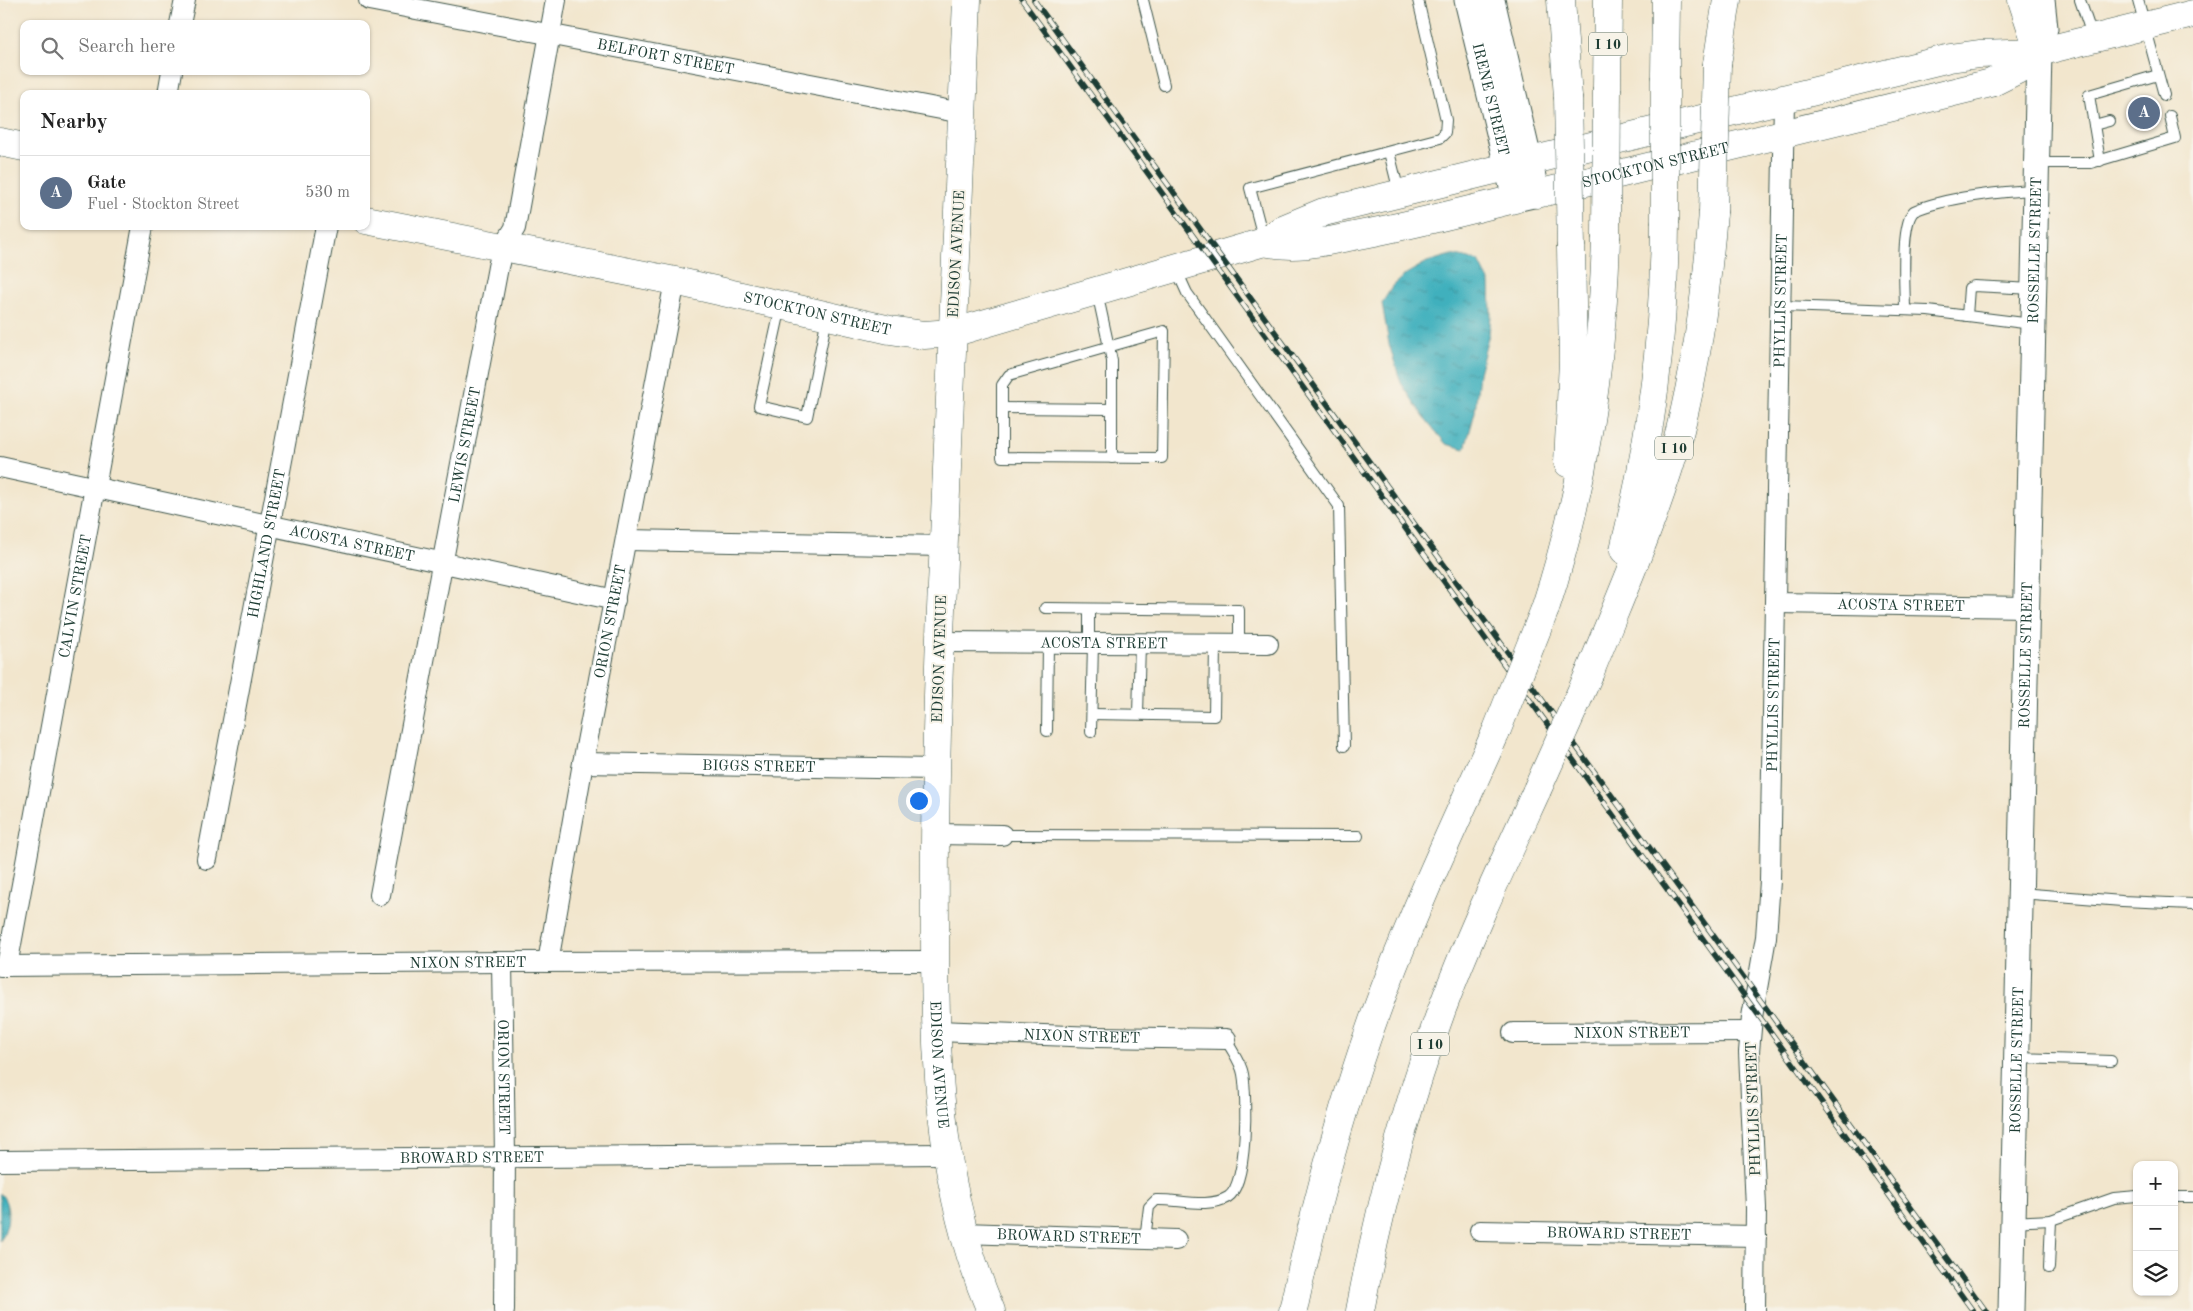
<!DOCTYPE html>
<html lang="en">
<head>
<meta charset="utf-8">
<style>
  body { margin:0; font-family:"Old Standard TT",serif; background:#f6f6f6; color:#222 }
  .controls { position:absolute; right:15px; bottom:15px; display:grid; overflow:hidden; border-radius:10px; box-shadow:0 1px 4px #0004 }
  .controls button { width:45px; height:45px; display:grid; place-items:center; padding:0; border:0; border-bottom:1px solid #e0e0e0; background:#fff; color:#222; font:25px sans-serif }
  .you { position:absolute; left:918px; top:800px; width:18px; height:18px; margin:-12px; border:4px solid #fff; border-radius:50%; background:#1a73e8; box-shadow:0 0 0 8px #1a73e833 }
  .badge { display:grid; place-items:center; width:32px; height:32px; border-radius:50%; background:#0f766e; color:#fff; font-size:16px; font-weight:700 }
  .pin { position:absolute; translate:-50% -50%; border:2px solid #fff; box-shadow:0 1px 5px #0006 }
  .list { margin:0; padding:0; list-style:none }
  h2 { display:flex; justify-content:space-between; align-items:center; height:65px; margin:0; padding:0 20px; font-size:21px }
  h2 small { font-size:16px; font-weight:400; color:#767676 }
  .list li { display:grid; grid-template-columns:32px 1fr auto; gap:15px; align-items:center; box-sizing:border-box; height:75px; padding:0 20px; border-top:1px solid #e0e0e0 }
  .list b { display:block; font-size:19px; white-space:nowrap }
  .list p { margin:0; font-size:16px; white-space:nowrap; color:#767676 }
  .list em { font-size:16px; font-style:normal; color:#767676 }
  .icon { flex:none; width:28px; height:28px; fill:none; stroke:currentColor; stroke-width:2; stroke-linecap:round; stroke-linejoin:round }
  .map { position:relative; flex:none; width:2193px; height:1311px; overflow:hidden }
  .search { position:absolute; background:#fff; box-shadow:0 1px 4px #0004; left:20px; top:20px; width:350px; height:55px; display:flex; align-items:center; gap:12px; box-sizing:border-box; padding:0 18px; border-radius:10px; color:#767676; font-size:19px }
  .panel { position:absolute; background:#fff; box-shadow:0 1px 4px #0004; left:20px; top:90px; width:350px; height:140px; border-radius:10px }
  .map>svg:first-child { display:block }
</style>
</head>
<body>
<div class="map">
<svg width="2193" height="1311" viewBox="0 0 2193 1311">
  <defs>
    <pattern id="water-ripples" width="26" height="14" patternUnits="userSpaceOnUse" patternTransform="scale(1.25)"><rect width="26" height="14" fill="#41b0bd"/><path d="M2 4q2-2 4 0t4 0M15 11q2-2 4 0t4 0" fill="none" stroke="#36909a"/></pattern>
  </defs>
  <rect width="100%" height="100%" fill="#f7f3e8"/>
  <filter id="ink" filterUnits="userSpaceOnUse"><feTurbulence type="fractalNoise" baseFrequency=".02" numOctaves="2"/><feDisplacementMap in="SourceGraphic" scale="10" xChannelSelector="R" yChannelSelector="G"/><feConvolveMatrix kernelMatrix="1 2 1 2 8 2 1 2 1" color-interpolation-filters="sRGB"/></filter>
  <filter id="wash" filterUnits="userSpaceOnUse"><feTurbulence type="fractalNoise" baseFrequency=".0096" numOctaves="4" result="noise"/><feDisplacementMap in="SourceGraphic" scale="20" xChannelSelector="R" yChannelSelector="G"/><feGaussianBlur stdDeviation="1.12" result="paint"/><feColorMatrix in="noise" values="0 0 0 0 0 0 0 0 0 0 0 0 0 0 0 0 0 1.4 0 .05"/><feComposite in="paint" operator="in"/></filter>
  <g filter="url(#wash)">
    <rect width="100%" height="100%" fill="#f2e6cd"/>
    <g fill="url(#water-ripples)" stroke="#307678">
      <path d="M1451,255L1479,261L1490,283L1491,316L1489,334L1479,373L1475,412L1465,449L1446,444L1423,416L1401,383L1389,344L1382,303L1392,287L1406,274L1427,262Z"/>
      <path d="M0,1193C12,1205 9,1227 0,1241Z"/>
    </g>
  </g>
  <g filter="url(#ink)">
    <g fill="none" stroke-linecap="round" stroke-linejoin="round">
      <g stroke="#3f564b" stroke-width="12">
        <g id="service">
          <path d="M1143,0L1164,85"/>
          <path d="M2080,0L2093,38"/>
          <path d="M2138,0L2164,95"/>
          <path d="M2094,125L2109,121"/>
          <path d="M1389,152L1399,192"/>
          <path d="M2100,161L2089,95L2158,75"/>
          <path d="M2037,163H2091L2175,138L2170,116"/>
          <path d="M1264,241L1250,188L1440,138L1445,133L1446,120L1418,0"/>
          <path d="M1176,269L1187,293L1339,506L1344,746"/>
          <path d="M1097,292L1112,361V458"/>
          <path d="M781,306L759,406L807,417L827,317"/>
          <path d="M1782,306L1928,311L2032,324"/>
          <path d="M1905,310C1905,290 1900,224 1914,211C1942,198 2004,191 2036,190"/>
          <path d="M1967,316L1969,288L1974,286L2033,289"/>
          <path d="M1164,331L1162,458L1002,457V385L1009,375Z"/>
          <path d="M1002,408L1112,409"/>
          <path d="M1045,608L1239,610V644"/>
          <path d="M1089,643V609"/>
          <path d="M1092,714L1214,716L1215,644"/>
          <path d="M1138,714L1140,644"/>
          <path d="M1047,731L1048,643"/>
          <path d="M1091,732L1093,643"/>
          <path d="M1002,835L1358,836"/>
          <path d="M2021,893L2122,901L2193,904"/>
          <path d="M2017,1058L2111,1061"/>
          <path d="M2174,1197H2193"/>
          <path d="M2012,1222L2051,1220L2114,1198L2137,1196"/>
          <path d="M1145,1239L1149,1207L1156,1200C1178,1199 1208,1209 1228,1197C1248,1185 1247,1096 1243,1074C1241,1062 1231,1050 1226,1039"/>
          <path d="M2049,1268L2051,1220"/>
        </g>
      </g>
      <g stroke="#3f564b" stroke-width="22">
        <g id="minor">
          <path id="s1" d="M369,0L962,113"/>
          <path d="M180,24L185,0"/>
          <path d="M168,94L172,71"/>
          <path id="s2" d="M0,467L615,600"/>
          <path d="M627,540L944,546"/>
          <path id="s3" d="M1776,603L2026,607"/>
          <path id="s4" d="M940,642L1268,644"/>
          <path id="s5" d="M583,763L935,769"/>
          <path d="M934,834L1002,835"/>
          <path id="s6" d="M207,859L326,226"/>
          <path id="s7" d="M380,895L498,267L503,247L515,228L556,0"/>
          <path id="s8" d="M502,962L505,1156L504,1311"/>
          <path id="s9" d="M548,962L583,763L675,281"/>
          <path id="s10" d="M0,966L502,962L935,961"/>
          <path id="s11" d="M7,966L143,226"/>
          <path id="s12" d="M937,1031L1097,1037L1226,1039"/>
          <path id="s13" d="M1513,1033L1750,1032"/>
          <path id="s14" d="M0,1161L946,1154"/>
          <path id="s15" d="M1480,1231L1756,1236"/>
          <path id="s16" d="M963,1233L1176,1240"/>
          <path id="s17" d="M1755,1311L1756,1208L1749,1052L1752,1017L1766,937L1770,881L1784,99"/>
        </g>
      </g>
      <g stroke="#3f564b" stroke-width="27">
        <g id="tertiary">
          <path id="s18" d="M1467,0L1515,199L1537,194L1492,0"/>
          <path id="s19" d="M2011,1311L2039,52L2045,28L2042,0"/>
        </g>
      </g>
      <g stroke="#3f564b" stroke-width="29">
        <g id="secondary">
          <path id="s20" d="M967,0C958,203 950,406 941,609C937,713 934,817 935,921C935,1056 937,1184 991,1311"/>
          <path d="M0,142L24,147"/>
          <path d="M1530,161L1950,58L1979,54L2039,52L2193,14"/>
          <path id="s21" d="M1537,194L1991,83L2017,70L2039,52"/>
          <path id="s22" d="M366,220L675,281L890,330L924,335L952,333L1264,242L1283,229L1324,212L1507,167"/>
          <path d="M1264,242C1295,249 1324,242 1354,236C1409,226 1461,212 1515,199"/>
        </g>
      </g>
      <g stroke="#3f564b" stroke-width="29">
        <g id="motorway">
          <path d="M1561,0L1568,97"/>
          <path d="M2022,0L2039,52"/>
          <path d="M1717,64L1727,0"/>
          <path d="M1665,76L1666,0"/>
          <path d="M1607,88L1608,0"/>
          <path d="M1568,463L1573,361L1571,247"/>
          <path d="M1624,550C1651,439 1664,339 1665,224"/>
          <path d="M1545,609C1585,487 1602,368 1606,239"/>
          <path d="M1590,672C1622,592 1658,513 1680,430C1698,359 1707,286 1713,213"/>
          <path d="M1293,1311C1316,1201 1345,1093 1385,988C1418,901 1458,817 1496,732"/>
          <path d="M1360,1311C1379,1208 1406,1107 1442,1009C1470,934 1504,862 1537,790"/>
        </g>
      </g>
      <use href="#service" stroke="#fff" stroke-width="10"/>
      <use href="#minor" stroke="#fff" stroke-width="20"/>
      <use href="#tertiary" stroke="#fff" stroke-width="25"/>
      <use href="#secondary" stroke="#fff" stroke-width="28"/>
      <use href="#motorway" stroke="#fff" stroke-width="28"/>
      <g stroke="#1f3d34" stroke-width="5.5">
        <g id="rail">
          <path d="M1022,0L1973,1311"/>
          <path d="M1034,0L1986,1311"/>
        </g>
      </g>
      <use href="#rail" stroke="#f7f3e8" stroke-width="4" stroke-dasharray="11" stroke-linecap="butt"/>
      <g stroke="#3f564b" stroke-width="29" stroke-linecap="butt">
        <g id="motorway-bridge">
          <path d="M1568,97L1571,247"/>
          <path d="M1713,213L1717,64"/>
          <path d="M1665,224V76"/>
          <path d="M1606,239L1607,88"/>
          <path d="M1496,732L1545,609"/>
          <path d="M1537,790L1590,672"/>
        </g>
      </g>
      <use href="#motorway-bridge" stroke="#fff" stroke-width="28"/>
    </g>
  </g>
  <g text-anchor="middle" stroke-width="4" stroke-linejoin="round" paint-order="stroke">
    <g fill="#f7f3e8" stroke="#60746a" stroke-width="1">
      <rect x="1589" y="32.5" width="38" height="23" rx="4"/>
      <rect x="1655" y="436.5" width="38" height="23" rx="4"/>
      <rect x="1411" y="1032.5" width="38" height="23" rx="4"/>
    </g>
    <g font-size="14" font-weight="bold" fill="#1f3d34">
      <text x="1608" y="49">I 10</text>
      <text x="1674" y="453">I 10</text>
      <text x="1430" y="1049">I 10</text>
    </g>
    <g font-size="15" fill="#1f3d34" stroke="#f7f3e8">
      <text dy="5" stroke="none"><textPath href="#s1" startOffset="302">BELFORT STREET</textPath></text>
      <text dy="5" stroke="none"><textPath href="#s18" startOffset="102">IRENE STREET</textPath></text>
      <text dy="5" stroke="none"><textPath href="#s21" startOffset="122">STOCKTON STREET</textPath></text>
      <text dy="5" stroke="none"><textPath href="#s19" startOffset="1061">ROSSELLE STREET</textPath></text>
      <text transform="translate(956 254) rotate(-87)" y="5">EDISON AVENUE</text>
      <text dy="5" stroke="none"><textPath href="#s17" startOffset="1012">PHYLLIS STREET</textPath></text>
      <text dy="5" stroke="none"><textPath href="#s22" startOffset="461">STOCKTON STREET</textPath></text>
      <text dy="5" stroke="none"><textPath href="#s7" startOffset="458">LEWIS STREET</textPath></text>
      <text dy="5" stroke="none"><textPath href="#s6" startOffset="321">HIGHLAND STREET</textPath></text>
      <text dy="5" stroke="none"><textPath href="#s2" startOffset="360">ACOSTA STREET</textPath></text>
      <text dy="5" stroke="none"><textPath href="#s11" startOffset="376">CALVIN STREET</textPath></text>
      <text dy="5" stroke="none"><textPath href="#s3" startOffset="125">ACOSTA STREET</textPath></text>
      <text dy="5" stroke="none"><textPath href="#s9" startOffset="346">ORION STREET</textPath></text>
      <text dy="5" stroke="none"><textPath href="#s4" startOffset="164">ACOSTA STREET</textPath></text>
      <text dy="5" stroke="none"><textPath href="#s19" startOffset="656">ROSSELLE STREET</textPath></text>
      <text transform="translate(939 659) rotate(-88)" y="5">EDISON AVENUE</text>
      <text dy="5" stroke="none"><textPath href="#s17" startOffset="608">PHYLLIS STREET</textPath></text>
      <text dy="5" stroke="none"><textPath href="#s5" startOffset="176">BIGGS STREET</textPath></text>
      <text dy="5" stroke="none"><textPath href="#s10" startOffset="468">NIXON STREET</textPath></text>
      <text dy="5" stroke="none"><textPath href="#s13" startOffset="119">NIXON STREET</textPath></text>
      <text dy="5" stroke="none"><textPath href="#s12" startOffset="145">NIXON STREET</textPath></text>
      <text dy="5" stroke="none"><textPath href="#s19" startOffset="251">ROSSELLE STREET</textPath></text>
      <text dy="5" stroke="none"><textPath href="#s20" startOffset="1065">EDISON AVENUE</textPath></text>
      <text dy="5" stroke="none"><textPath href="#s8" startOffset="115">ORION STREET</textPath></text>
      <text transform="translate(1753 1109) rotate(-92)" y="5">PHYLLIS STREET</text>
      <text dy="5" stroke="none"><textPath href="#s14" startOffset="472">BROWARD STREET</textPath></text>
      <text dy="5" stroke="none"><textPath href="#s15" startOffset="139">BROWARD STREET</textPath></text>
      <text dy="5" stroke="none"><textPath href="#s16" startOffset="106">BROWARD STREET</textPath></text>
    </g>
  </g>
</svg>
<div class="controls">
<button>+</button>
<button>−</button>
<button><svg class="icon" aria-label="layers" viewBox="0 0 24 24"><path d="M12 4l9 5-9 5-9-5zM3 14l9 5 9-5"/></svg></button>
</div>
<div class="you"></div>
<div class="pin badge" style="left:2144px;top:113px;background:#5c6f8a">A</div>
<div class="search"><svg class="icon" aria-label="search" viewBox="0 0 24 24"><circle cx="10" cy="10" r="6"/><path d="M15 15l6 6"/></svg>Search here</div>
<section class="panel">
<h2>Nearby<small></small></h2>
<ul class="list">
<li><span class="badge" style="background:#5c6f8a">A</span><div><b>Gate</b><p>Fuel · Stockton Street</p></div><em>530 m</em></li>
</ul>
</section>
</div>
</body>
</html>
